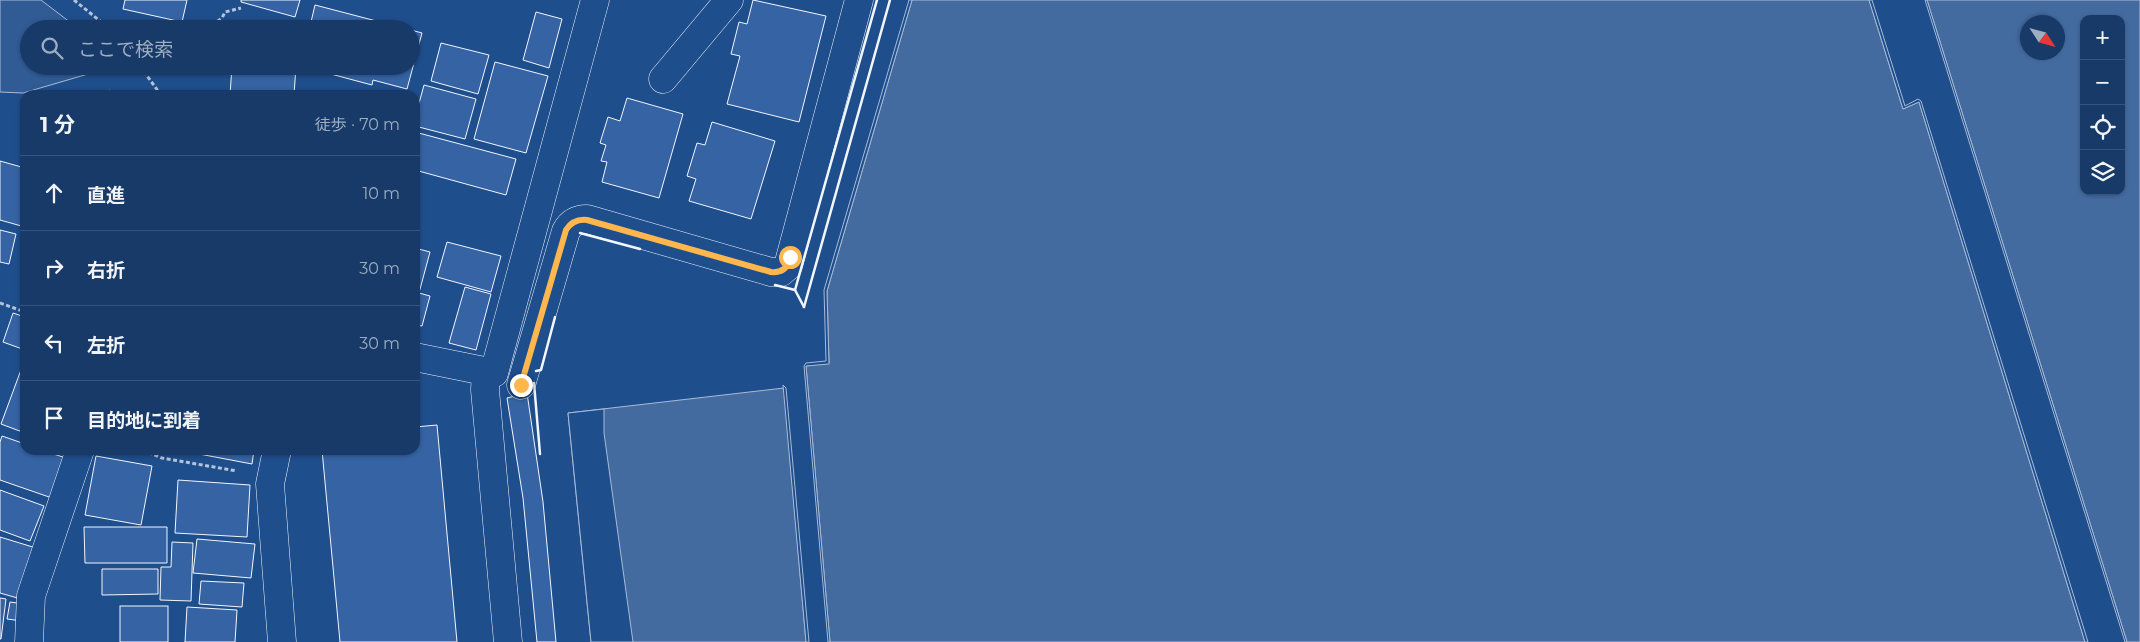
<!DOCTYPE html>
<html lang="ja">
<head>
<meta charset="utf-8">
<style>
  body { margin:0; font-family:Montserrat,"Noto Sans JP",sans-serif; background:#244571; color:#f1f3f6 }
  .controls { position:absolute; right:15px; top:15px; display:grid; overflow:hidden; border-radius:10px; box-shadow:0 1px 4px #0004 }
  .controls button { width:45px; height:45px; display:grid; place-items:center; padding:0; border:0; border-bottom:1px solid #36547d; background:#173a69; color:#f1f3f6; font:25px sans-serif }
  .compass { position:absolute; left:2020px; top:15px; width:45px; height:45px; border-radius:50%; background:#173a69; box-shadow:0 1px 4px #0004; rotate:126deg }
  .stop { position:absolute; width:15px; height:15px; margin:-11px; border:4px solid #ffb74d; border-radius:50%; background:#fff }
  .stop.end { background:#ffb74d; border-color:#fff; box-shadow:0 1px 5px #0008 }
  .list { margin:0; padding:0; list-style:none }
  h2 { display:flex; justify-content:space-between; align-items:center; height:65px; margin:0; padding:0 20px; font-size:21px }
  h2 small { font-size:16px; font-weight:400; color:#9eadc0 }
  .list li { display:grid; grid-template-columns:32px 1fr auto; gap:15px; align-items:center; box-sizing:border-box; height:75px; padding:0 20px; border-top:1px solid #36547d }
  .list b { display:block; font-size:19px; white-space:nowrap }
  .list em { font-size:16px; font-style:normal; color:#9eadc0 }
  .icon { flex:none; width:28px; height:28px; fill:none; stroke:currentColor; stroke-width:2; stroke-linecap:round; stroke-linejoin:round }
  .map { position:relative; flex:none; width:2140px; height:642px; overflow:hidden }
  .search { position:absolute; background:#173a69; box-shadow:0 1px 4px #0004; left:20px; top:20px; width:400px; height:55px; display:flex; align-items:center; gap:12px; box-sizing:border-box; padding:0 18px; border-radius:28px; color:#9eadc0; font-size:19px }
  .panel { position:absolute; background:#173a69; box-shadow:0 1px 4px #0004; left:20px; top:90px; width:400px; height:365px; border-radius:15px }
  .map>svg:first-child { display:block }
</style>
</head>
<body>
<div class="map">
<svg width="2140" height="642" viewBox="0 0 2140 642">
  <rect width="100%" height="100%" fill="#1f4e8c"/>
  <path fill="#305b95" stroke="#a8bbd7" d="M0,0H41L79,29H29V66H97L95,72L23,93L0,92Z"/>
  <g fill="#446ba0" stroke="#a8bbd7" fill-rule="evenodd">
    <path d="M912,0H1869L1903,109L1919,102L2085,642H830L806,366L829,363L827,291Z"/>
    <path d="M1927,0H2140V642H2127ZM2084,19H2121V191H2084ZM2058,22V52H2028V22Z"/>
    <path d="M784,388L806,642H591L568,413Z"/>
  </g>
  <g fill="#1f4e8c" stroke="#a8bbd7">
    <path d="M909,0H912L827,291L829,364L806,366L830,642H828L804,366L806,363L826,361L824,290Z"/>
    <path d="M1869,0H1872L1905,106L1918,99L1921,101L2088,642H2085L1919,102L1903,109Z"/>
    <path d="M1925,0H1927L2127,642H2125Z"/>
    <path d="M783,385L786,388L809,642H806Z"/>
    <path d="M604,409V433L633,642H591L568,413Z"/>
  </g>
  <g fill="#3563a3" stroke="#f2f6ff">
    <path d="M125,0H187L182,22L123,9Z"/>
    <path d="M241,0H300L295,17L241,2Z"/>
    <path d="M753,0L826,16L799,122L727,104L740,56L731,54L739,22L747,24Z"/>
    <path d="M315,5L407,29H323L324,25L311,22Z"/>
    <path d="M536,12L562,19L549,68L523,60Z"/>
    <path d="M411,30L422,33L407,89L373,80L372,85L312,69L313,66H411Z"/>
    <path d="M441,43L489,55L478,94L431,81Z"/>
    <path d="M495,62L548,76L526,153L474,139Z"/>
    <path d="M232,66H296L294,95H230Z"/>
    <path d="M424,85L476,99L465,139L415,126V118Z"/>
    <path d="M109,90L117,95H106Z"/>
    <path d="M627,98L683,114L659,198L602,182L607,162L601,161L606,145L600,143L608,117L620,121Z"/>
    <path d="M712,122L775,141L751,219L689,201L696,179L687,176L697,143L705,145Z"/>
    <path d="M415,132L516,159L506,195L415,170Z"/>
    <path d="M0,161L25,168V227L0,220Z"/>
    <path d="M0,230L16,234L9,264L0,262Z"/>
    <path d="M447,242L501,256L491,292L437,277Z"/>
    <path d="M415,248L430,252L419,293L430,296L422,326L415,325Z"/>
    <path d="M465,287L491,294L476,350L449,343Z"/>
    <path d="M13,313L25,317V350L3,342Z"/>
    <path d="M25,359V433L1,424Z"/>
    <path d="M527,393L543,502L556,642H537L523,498L507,398Z"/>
    <path d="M437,425L457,642H340L322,450H415V427Z"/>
    <path d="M2,436L25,444V450H41L66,458L52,498L0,480V442Z"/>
    <path d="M178,450H254L252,464Z"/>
    <path d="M96,456L152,466L141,525L85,515Z"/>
    <path d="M178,480L250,485L247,537L175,533Z"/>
    <path d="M0,490L44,506L30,541L0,530Z"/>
    <path d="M84,527H167V563H85Z"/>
    <path d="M0,537L36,548L21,599L0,593Z"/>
    <path d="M197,539L255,544L251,578L193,573Z"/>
    <path d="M172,542L193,543L191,601L160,600L161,567H171Z"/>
    <path d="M102,569H158V594L102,595Z"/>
    <path d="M201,581L244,583L242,607L199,604Z"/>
    <path d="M0,598L6,599L1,639H0Z"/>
    <path d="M10,602L25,604L22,621L7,619Z"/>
    <rect x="120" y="606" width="48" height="36"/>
    <path d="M187,607L237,610L235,642H185Z"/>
  </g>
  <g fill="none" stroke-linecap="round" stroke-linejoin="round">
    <g stroke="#f2f6ff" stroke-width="29">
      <g id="minor">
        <path d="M663,79L729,0"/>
        <path d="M415,357L494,373L595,0"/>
        <path d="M486,371L485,390L508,642"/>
        <path d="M521,385L566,231C571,222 578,219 587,219L771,272H781L788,266L859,0"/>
        <path d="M277,450L270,484L282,642"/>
        <path d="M29,642L31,596L80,450"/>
      </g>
    </g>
    <g stroke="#b3c4dc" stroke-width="3" stroke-dasharray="4 2.5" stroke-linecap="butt">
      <path d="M74,0L110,29"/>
      <path d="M207,29L222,18L225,12L241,8"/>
      <path d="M140,66L161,95"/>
      <path d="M0,303L25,312"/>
      <path d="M129,450L147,452L162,458L237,471"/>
    </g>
    <use href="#minor" stroke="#1f4e8c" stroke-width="28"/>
    <g stroke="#f2f6ff" stroke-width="2.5">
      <path d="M580,233L640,249"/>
      <path d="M775,285L795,290"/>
      <path d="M804,307L795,290L877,0"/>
      <path d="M804,307L890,0"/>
      <path d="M536,371L541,370L555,317"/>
      <path d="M534,383L540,454"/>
    </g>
  </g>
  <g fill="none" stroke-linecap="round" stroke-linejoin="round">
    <path stroke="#ffb74d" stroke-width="6" d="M521,385L566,230C571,222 578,219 587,220L771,272C781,273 789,268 790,257"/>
  </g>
</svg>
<div class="controls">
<button>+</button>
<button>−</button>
<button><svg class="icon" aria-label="locate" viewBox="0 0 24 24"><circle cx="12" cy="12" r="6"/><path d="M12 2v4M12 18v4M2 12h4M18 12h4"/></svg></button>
<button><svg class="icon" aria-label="layers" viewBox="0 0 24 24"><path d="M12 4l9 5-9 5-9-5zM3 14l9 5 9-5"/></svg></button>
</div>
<svg class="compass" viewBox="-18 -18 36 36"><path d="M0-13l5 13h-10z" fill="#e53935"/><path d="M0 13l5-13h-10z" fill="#9eadc0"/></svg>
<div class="stop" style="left:790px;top:257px"></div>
<div class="stop end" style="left:521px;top:385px"></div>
<div class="search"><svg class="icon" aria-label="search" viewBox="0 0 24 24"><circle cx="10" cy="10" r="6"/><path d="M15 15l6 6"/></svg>ここで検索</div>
<section class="panel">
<h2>1 分<small>徒歩 · 70 m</small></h2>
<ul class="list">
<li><svg class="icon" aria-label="ahead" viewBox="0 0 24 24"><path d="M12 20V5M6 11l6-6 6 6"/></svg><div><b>直進</b></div><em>10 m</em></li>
<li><svg class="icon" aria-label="right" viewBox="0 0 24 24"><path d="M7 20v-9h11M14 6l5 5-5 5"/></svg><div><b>右折</b></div><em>30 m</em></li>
<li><svg class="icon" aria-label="left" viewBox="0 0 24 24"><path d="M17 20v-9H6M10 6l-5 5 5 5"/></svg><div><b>左折</b></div><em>30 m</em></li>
<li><svg class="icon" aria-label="arrive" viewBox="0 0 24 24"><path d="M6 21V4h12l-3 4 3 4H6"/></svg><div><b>目的地に到着</b></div></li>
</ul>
</section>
</div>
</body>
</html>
